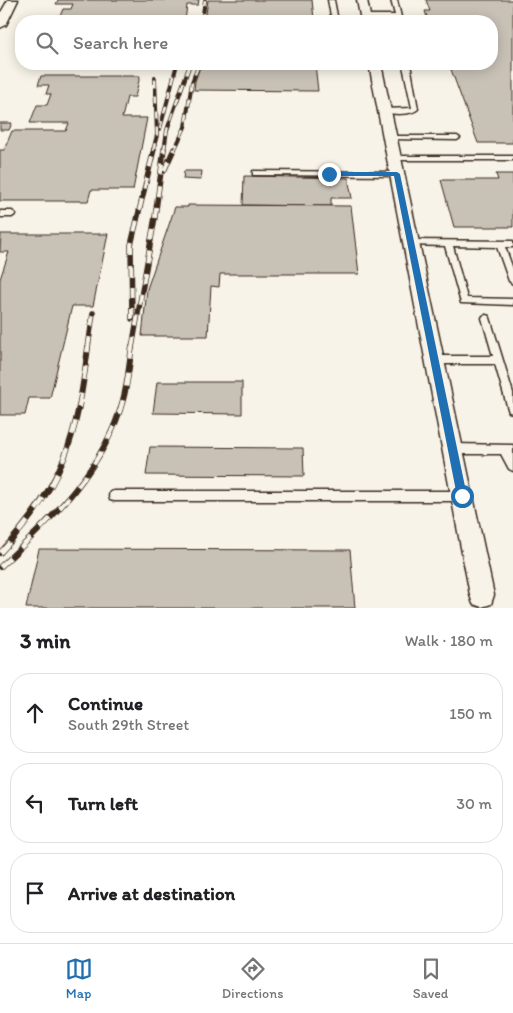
<!DOCTYPE html>
<html lang="en">
<head>
<meta charset="utf-8">
<style>
  body { margin:0; font-family:Itim,sans-serif; background:#f2f2f2; color:#202124 }
  .stop { position:absolute; width:15px; height:15px; margin:-11px; border:4px solid #1f6fb2; border-radius:50%; background:#fff }
  .stop.end { background:#1f6fb2; border-color:#fff; box-shadow:0 1px 5px #0008 }
  .list { margin:0; padding:0; list-style:none }
  h2 { display:flex; justify-content:space-between; align-items:center; height:65px; margin:0; padding:0 20px; font-size:21px }
  h2 small { font-size:16px; font-weight:400; color:#757577 }
  .list li { display:grid; grid-template-columns:32px 1fr auto; gap:15px; align-items:center; box-sizing:border-box; height:80px; margin:0 10px 10px; padding:0 10px; border:1px solid #e0e0e0; border-radius:20px }
  .list b { display:block; font-size:19px; white-space:nowrap }
  .list p { margin:0; font-size:16px; white-space:nowrap; color:#757577 }
  .list em { font-size:16px; font-style:normal; color:#757577 }
  .icon { flex:none; width:28px; height:28px; fill:none; stroke:currentColor; stroke-width:2; stroke-linecap:round; stroke-linejoin:round }
  .map { position:relative; flex:none; width:513px; height:608px; overflow:hidden }
  .search { position:absolute; background:#fff; box-shadow:0 2px 12px #0003; left:15px; right:15px; top:15px; height:55px; display:flex; align-items:center; gap:12px; box-sizing:border-box; padding:0 18px; border-radius:20px; color:#757577; font-size:19px }
  .sheet { height:335px; background:#fff }
  nav { display:flex; justify-content:space-around; align-items:center; box-sizing:border-box; height:70px; border-top:1px solid #e0e0e0; background:#fff; font-size:14px; color:#757577 }
  nav a { display:grid; justify-items:center; gap:2px }
  nav .on { color:#1f6fb2 }
  .map>svg:first-child { display:block }
</style>
</head>
<body>
<div class="map">
<svg width="513" height="608" viewBox="0 0 513 608">
  <rect width="100%" height="100%" fill="#f7f3e8"/>
  <filter id="ink" filterUnits="userSpaceOnUse"><feTurbulence type="fractalNoise" baseFrequency=".02" numOctaves="2"/><feDisplacementMap in="SourceGraphic" scale="10" xChannelSelector="R" yChannelSelector="G"/><feConvolveMatrix kernelMatrix="1 2 1 2 8 2 1 2 1" color-interpolation-filters="sRGB"/></filter>
  <g filter="url(#ink)">
    <g fill="#c8c1b6" stroke="#3b2a1e">
      <path d="M58,0H199L198,5H187L185,21H58L63,9H71L73,4H56Z"/>
      <path d="M208,0H312L314,19L205,21Z"/>
      <path d="M426,0H513V143H478L449,64H492V21H428L425,11H430Z"/>
      <path d="M201,64H315L318,91L194,90L195,81Z"/>
      <path d="M41,76H140L135,97H127L122,118H147L133,190H91L88,201H0V150H4L12,131H66L69,123H30L37,105H47L51,94H46L49,85H38Z"/>
      <path d="M0,123H12L9,130H0Z"/>
      <path d="M184,171H202L201,180L183,179Z"/>
      <path d="M496,174H513V227H454L441,180H498Z"/>
      <path d="M244,176L348,178L352,198H331V206L243,205Z"/>
      <path d="M188,205L351,206L359,274H220L219,287L211,286L208,336H142L147,289L175,207H188Z"/>
      <path d="M1,234H108L93,306H72L50,398H29L25,415H0V279L9,252H0Z"/>
      <path d="M157,382H242V414L153,413Z"/>
      <path d="M150,447L303,448L304,476L146,475Z"/>
      <path d="M39,549L350,550L355,608H26Z"/>
    </g>
    <g fill="none" stroke-linecap="round" stroke-linejoin="round">
      <g stroke="#3b2a1e" stroke-width="3">
        <g id="service">
          <path d="M328,0H334L338,21H332Z"/>
          <path d="M391,0H397L402,21H396V19H365L362,17L365,15H395Z"/>
          <path d="M373,64H410L418,109C411,116 392,114 382,112V110L384,109L412,108L403,66L375,67L373,66Z"/>
          <path d="M390,136H457L460,138L457,140L388,139L387,138Z"/>
          <path d="M391,156H513V160H394L390,158Z"/>
          <path d="M253,171L397,172L401,174L397,176L256,175H253Z"/>
          <path d="M0,211H12L16,214L12,217H0Z"/>
          <path d="M411,240L513,241V247H505L513,269V284L509,281L497,247L453,246L467,298L513,299V305L461,303L445,246L408,245L407,243L408,241Z"/>
          <path d="M486,315L489,316L490,318L513,393V413L509,412L508,409L495,364H434L431,363L429,360L431,357L434,356H493L482,318L483,316Z"/>
          <path d="M453,444L513,445V471L509,469L501,454H453L449,452L448,449L449,446Z"/>
          <path d="M114,491H462L466,492L467,496L466,500L462,501H114L110,500L109,496L110,492Z"/>
        </g>
      </g>
      <g stroke="#3b2a1e" stroke-width="3">
        <g id="minor">
          <path d="M8,0H18L6,25L0,28V14Z"/>
          <path d="M357,0H367L371,21H361Z"/>
          <path d="M369,64H381L494,595L491,604L482,607L473,604L470,595Z"/>
        </g>
      </g>
      <use href="#service" fill="#f7f3e8" fill-rule="evenodd"/>
      <use href="#minor" fill="#f7f3e8" fill-rule="evenodd"/>
      <g stroke="#3b2a1e" stroke-width="4">
        <g id="rail-far2">
          <path d="M202,21L205,0"/>
          <path d="M160,129L177,64"/>
          <path d="M153,151L157,135L155,78"/>
          <path d="M164,151L167,130L190,64"/>
          <path d="M174,151L185,127L192,82L199,64"/>
        </g>
      </g>
      <g stroke="#3b2a1e" stroke-width="5.5">
        <g id="rail-far1">
          <path d="M164,171L174,149"/>
          <path d="M132,319L131,245L154,149"/>
          <path d="M88,348L93,313"/>
          <path d="M132,348L155,217L164,149"/>
        </g>
      </g>
      <g stroke="#3b2a1e" stroke-width="6">
        <g id="rail">
          <path d="M0,553C64,485 77,438 88,347"/>
          <path d="M0,567C50,521 105,468 123,400C128,383 129,364 132,347"/>
        </g>
      </g>
      <use href="#rail-far2" stroke="#f7f3e8" stroke-width="2.5" stroke-dasharray="8" stroke-linecap="butt"/>
      <use href="#rail-far1" stroke="#f7f3e8" stroke-width="4" stroke-dasharray="11" stroke-linecap="butt"/>
      <use href="#rail" stroke="#f7f3e8" stroke-width="4.5" stroke-dasharray="14" stroke-linecap="butt"/>
    </g>
  </g>
  <path fill="#1f6fb2" d="M326,172H397L400,174L467,496L465,499H458L457,496L394,176H329L326,175Z"/>
</svg>
<div class="stop" style="left:462px;top:496px"></div>
<div class="stop end" style="left:329px;top:174px"></div>
<div class="search"><svg class="icon" aria-label="search" viewBox="0 0 24 24"><circle cx="10" cy="10" r="6"/><path d="M15 15l6 6"/></svg>Search here</div>
</div>
<section class="sheet">
<h2>3 min<small>Walk · 180 m</small></h2>
<ul class="list">
<li><svg class="icon" aria-label="ahead" viewBox="0 0 24 24"><path d="M12 20V5M6 11l6-6 6 6"/></svg><div><b>Continue</b><p>South 29th Street</p></div><em>150 m</em></li>
<li><svg class="icon" aria-label="left" viewBox="0 0 24 24"><path d="M17 20v-9H6M10 6l-5 5 5 5"/></svg><div><b>Turn left</b></div><em>30 m</em></li>
<li><svg class="icon" aria-label="arrive" viewBox="0 0 24 24"><path d="M6 21V4h12l-3 4 3 4H6"/></svg><div><b>Arrive at destination</b></div></li>
</ul>
</section>
<nav>
<a class="on"><svg class="icon" aria-label="map" viewBox="0 0 24 24"><path d="M3 6l6-2 6 2 6-2v14l-6 2-6-2-6 2zM9 4v14M15 6v14"/></svg>Map</a>
<a><svg class="icon" aria-label="directions" viewBox="0 0 24 24"><path d="M12 3l9 9-9 9-9-9zM9 14v-3h6M13 9l2 2-2 2"/></svg>Directions</a>
<a><svg class="icon" aria-label="saved" viewBox="0 0 24 24"><path d="M7 4h10v16l-5-4-5 4z"/></svg>Saved</a>
</nav>
</body>
</html>
